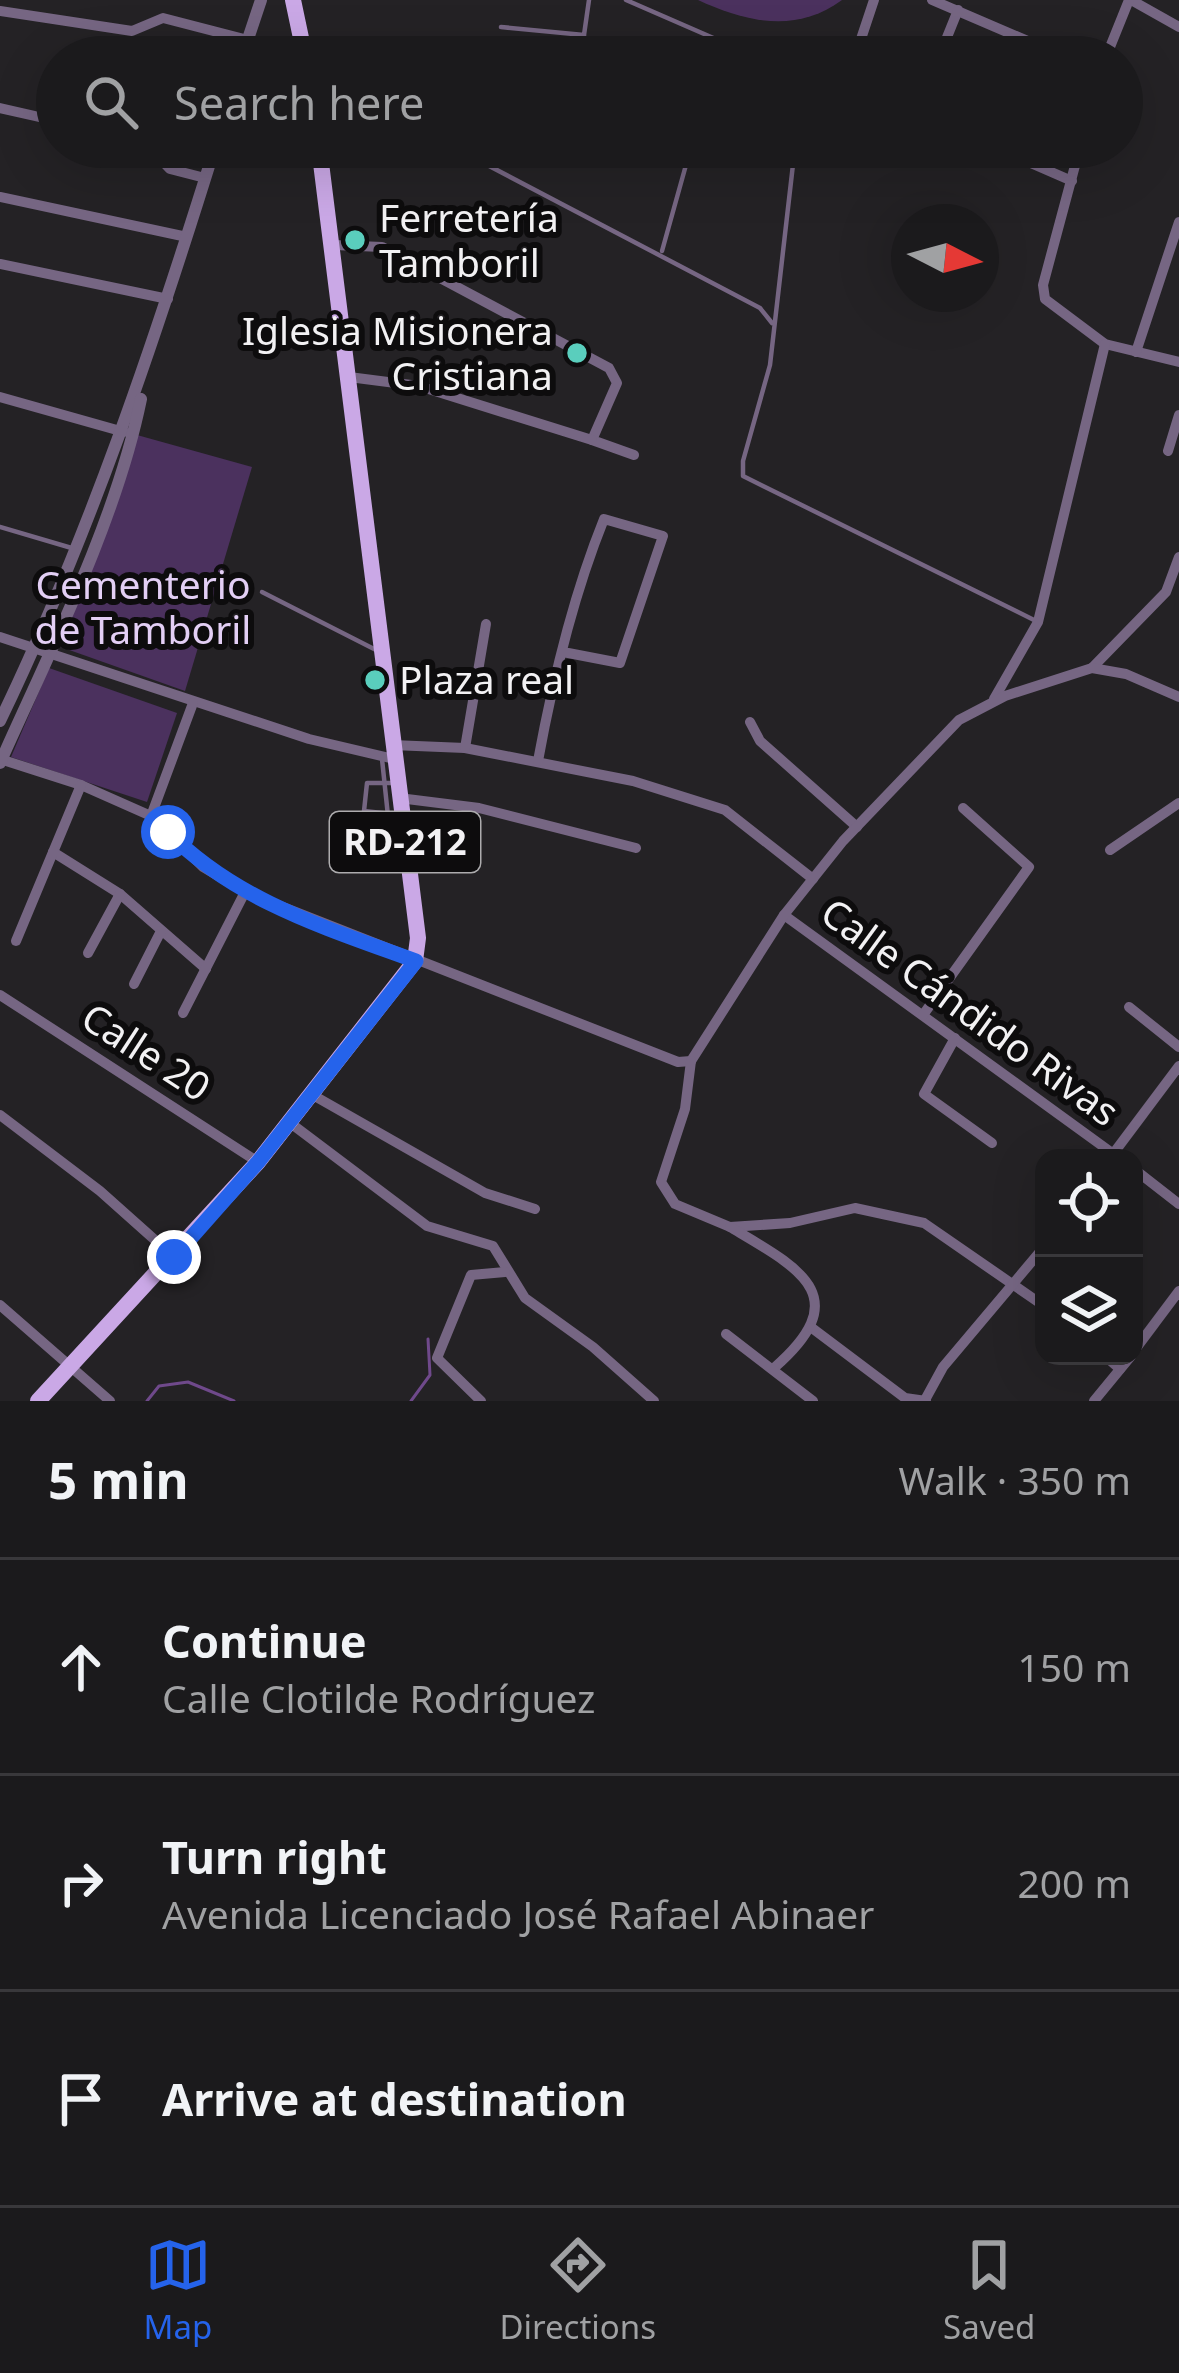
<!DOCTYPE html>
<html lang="en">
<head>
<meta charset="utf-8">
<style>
  body { margin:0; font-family:"Noto Sans",sans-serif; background:#242325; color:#f1f3f6 }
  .controls { position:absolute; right:36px; bottom:36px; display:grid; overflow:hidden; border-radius:24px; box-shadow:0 12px 48px #0002 }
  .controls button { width:108px; height:108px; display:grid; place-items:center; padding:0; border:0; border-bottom:3px solid #39383b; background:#1b1a1c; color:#f1f3f6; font:60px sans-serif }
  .compass { position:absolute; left:891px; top:204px; width:108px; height:108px; border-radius:50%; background:#1b1a1c; box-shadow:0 12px 48px #0002; rotate:96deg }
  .stop { position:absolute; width:36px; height:36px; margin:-27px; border:9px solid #2563eb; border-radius:50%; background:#fff }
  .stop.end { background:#2563eb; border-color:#fff; box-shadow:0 3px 12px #0008 }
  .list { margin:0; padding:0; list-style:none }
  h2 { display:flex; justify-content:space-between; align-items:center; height:156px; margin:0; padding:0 48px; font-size:51px }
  h2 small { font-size:39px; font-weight:400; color:#a0a1a3 }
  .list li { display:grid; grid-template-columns:78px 1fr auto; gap:36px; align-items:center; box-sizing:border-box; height:216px; padding:0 48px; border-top:3px solid #39383b }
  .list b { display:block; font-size:45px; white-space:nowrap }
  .list p { margin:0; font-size:39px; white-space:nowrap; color:#a0a1a3 }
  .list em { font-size:39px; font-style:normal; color:#a0a1a3 }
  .icon { flex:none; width:66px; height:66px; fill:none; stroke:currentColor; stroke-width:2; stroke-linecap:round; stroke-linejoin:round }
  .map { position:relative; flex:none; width:1179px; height:1401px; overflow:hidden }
  .search { position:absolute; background:#1b1a1c; box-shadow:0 12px 48px #0002; left:36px; right:36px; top:36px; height:132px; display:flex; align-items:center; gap:30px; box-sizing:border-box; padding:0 42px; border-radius:66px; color:#a0a1a3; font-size:45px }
  .sheet { height:804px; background:#1b1a1c }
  nav { display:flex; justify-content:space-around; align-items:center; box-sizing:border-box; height:168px; border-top:3px solid #39383b; background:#1b1a1c; font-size:33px; color:#a0a1a3 }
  nav a { display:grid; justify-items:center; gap:6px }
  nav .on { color:#2563eb }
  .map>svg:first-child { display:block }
</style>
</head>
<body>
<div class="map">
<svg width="1179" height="1401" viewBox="0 0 1179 1401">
  <rect width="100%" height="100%" fill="#242225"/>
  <g fill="#4b315e">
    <path d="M698,0H842C796,34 746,22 698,0Z"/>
    <path d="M137,435L252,467L185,691L58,646Z"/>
    <path d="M49,668L177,713L147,802L11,757Z"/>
  </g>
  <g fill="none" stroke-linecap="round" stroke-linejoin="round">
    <g stroke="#6f498b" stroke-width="3">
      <path d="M147,1401L159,1386L188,1382L234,1401"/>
      <path d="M411,1401L430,1375L428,1339"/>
    </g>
    <g stroke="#766683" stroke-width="4.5">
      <path d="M626,0L757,57"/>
      <path d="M501,27L584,35L589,0"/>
      <path d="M583,57L584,35"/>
      <path d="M720,57L726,41"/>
      <path d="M453,147L760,308L772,323"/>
      <path d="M795,147L770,365L743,461V476L1036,621"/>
      <path d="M662,251L691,147"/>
      <path d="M0,527L75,549"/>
      <path d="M262,592L376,650"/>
      <path d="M382,759L388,816"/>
      <path d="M391,783H367L364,811L400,815"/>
    </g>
    <g stroke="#766683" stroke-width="10">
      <path d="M932,0L1065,57"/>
      <path d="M1131,0L1179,27"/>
      <path d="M0,11L132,31L163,18L248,40"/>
      <path d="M855,57L874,0"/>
      <path d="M939,57L958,10"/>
      <path d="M1106,57L1129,0"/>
      <path d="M0,108L57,121"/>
      <path d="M149,147L170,169L205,178"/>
      <path d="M994,147L1072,181"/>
      <path d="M1080,147L1043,285L1045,299L1105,344L1179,362"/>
      <path d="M0,197L187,237"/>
      <path d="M334,245L382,247L609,368L617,383L592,440L634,455"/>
      <path d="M0,264L168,299"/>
      <path d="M1136,352L1179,222"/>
      <path d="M349,377L419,386L592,440"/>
      <path d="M0,397L124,432"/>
      <path d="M1168,451L1179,415"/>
      <path d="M0,637L309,739L394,759"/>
      <path d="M1092,668L1166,592L1179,557"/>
      <path d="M994,699L1038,622L1105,344"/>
      <path d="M750,722L760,741L857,827"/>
      <path d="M392,745L465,748L633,781L725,810L813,879"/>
      <path d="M465,748L486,624"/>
      <path d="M0,759L81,785L151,816L203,867L245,892L678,1062L691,1061"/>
      <path d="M538,761C553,679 573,596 604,519L663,536L620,663L563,652"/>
      <path d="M399,798L479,808L636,848"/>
      <path d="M151,816L193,703"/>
      <path d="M1110,850L1179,803"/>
      <path d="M53,852L120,894L206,969"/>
      <path d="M784,915L1119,1158"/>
      <path d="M16,941L81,785"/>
      <path d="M88,953L120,894"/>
      <path d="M134,984L161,931"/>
      <path d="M0,995L258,1162"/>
      <path d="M1129,1007L1179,1047"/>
      <path d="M183,1013L245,892"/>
      <path d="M923,1015L1029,867L963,808"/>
      <path d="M955,1038L924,1094L992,1143"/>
      <path d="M691,1061L784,915L843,841L959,720L1005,696L1092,668L1126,674L1179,697"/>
      <path d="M691,1061L685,1109L661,1182L675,1204L730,1227L790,1223L855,1208L924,1223L1044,1306"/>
      <path d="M311,1094L485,1193L535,1209"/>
      <path d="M0,1115L100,1191L174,1257"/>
      <path d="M289,1122L427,1226L493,1246L525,1298L593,1347L654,1401"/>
      <path d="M1110,1158L1179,1066"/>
      <path d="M1134,1169L1179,1204"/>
      <path d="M730,1227C799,1268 857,1296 774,1368"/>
      <path d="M0,1305L110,1401"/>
      <path d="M812,1328L905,1398L926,1401"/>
      <path d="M726,1334L813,1401"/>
      <path d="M1134,1351L1179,1291"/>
      <path d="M1105,1356L1120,1369"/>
      <path d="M925,1400L943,1367L1044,1247"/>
      <path d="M481,1401L437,1358L471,1275L505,1272"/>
      <path d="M1094,1401L1131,1356"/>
    </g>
    <g stroke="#766683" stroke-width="12">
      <path d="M242,57L261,0"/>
      <path d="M0,721C89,536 154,343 215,147"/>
      <path d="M0,763C51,649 116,521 141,399"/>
    </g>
    <g stroke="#caa8e6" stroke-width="16">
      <path d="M293,0L305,57"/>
      <path d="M38,1401L258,1162L415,961L418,938L319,147"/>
    </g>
  </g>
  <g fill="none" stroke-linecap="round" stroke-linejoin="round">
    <path stroke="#2563eb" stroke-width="15" d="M168,832C236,901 326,928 416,961L258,1162L174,1257"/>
  </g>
  <g fill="#5acebd" stroke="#0d0c0d" stroke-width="4.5">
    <circle cx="355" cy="240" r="12"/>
    <circle cx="577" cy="353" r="12"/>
    <circle cx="375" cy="680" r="12"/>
  </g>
  <g text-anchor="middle" stroke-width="12" stroke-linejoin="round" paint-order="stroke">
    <rect fill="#0d0c0d" stroke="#adacae" stroke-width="3" x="330" y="812" width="150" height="60" rx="9"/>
    <g font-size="36" font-weight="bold" fill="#f2f1f3">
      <text x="405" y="855">RD-212</text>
    </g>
    <g font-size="39" fill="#f2f1f3" stroke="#0d0c0d" text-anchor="start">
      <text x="379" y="232">Ferretería<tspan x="379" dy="45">Tamboril</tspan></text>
      <text x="553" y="345" text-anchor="end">Iglesia Misionera<tspan x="553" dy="45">Cristiana</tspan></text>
      <text x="399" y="694">Plaza real</text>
    </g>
    <g font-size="39" fill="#e3cff5" stroke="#0d0c0d">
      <text x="143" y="599">Cementerio<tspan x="143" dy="45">de Tamboril</tspan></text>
    </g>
    <g font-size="39" fill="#f2f1f3" stroke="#0d0c0d">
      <text transform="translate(970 1012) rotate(36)" y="14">Calle Cándido Rivas</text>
      <text transform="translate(146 1052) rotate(33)" y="14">Calle 20</text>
    </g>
  </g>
</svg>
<div class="controls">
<button><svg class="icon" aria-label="locate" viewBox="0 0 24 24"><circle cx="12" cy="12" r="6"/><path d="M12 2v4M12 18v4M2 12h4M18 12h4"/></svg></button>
<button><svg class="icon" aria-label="layers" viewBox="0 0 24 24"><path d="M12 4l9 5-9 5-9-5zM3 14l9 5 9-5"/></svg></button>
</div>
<svg class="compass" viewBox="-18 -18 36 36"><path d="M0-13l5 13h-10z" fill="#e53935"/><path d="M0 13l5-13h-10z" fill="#a0a1a3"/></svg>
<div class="stop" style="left:168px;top:832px"></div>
<div class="stop end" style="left:174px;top:1257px"></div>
<div class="search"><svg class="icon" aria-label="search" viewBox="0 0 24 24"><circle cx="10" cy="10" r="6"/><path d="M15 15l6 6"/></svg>Search here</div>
</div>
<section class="sheet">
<h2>5 min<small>Walk · 350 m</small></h2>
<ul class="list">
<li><svg class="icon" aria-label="ahead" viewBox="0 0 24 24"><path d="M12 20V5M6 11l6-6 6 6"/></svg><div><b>Continue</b><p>Calle Clotilde Rodríguez</p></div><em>150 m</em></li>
<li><svg class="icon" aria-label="right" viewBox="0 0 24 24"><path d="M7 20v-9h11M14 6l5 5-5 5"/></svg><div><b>Turn right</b><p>Avenida Licenciado José Rafael Abinaer</p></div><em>200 m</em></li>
<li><svg class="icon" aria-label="arrive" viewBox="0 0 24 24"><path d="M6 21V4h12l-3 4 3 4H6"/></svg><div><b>Arrive at destination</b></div></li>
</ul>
</section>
<nav>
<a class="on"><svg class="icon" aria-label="map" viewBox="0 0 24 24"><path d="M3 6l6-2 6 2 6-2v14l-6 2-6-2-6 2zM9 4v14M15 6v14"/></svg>Map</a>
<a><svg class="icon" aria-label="directions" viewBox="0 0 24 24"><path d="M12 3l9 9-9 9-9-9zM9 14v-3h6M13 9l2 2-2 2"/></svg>Directions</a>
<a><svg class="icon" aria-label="saved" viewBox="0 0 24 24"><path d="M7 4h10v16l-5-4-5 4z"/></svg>Saved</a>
</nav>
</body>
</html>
